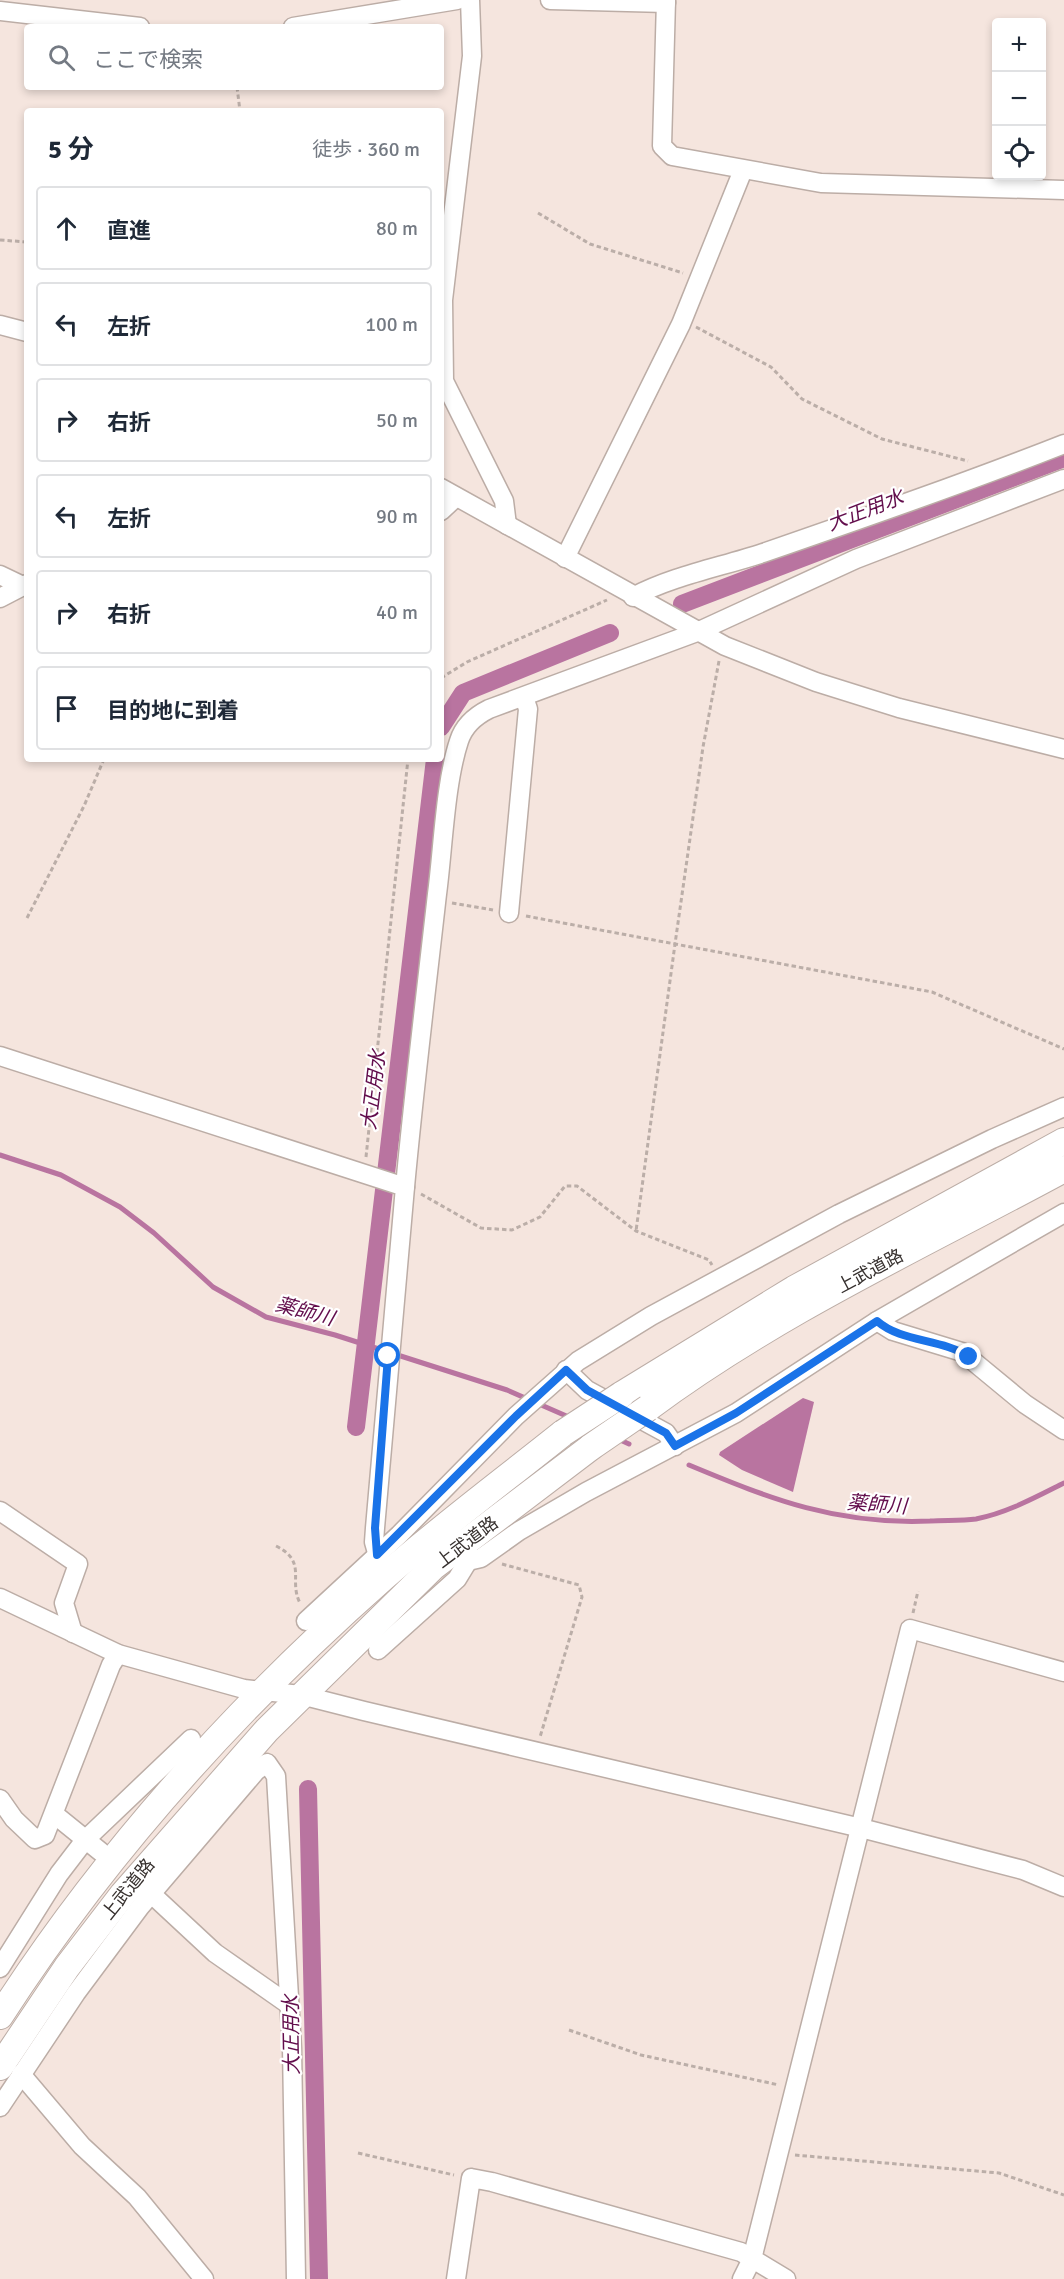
<!DOCTYPE html>
<html lang="ja">
<head>
<meta charset="utf-8">
<style>
  body { margin:0; font-family:Signika,"Noto Sans JP",sans-serif; background:#f6f6f7; color:#1f2937 }
  .controls { position:absolute; right:18px; top:18px; display:grid; overflow:hidden; border-radius:6px; box-shadow:0 3px 9px #0003 }
  .controls button { width:54px; height:54px; display:grid; place-items:center; padding:0; border:0; border-bottom:2px solid #e0e1e3; background:#fff; color:#1f2937; font:30px sans-serif }
  .stop { position:absolute; width:18px; height:18px; margin:-14px; border:4px solid #1a73e8; border-radius:50%; background:#fff }
  .stop.end { background:#1a73e8; border-color:#fff; box-shadow:0 2px 6px #0008 }
  .list { margin:0; padding:0; list-style:none }
  h2 { display:flex; justify-content:space-between; align-items:center; height:78px; margin:0; padding:0 24px; font-size:26px }
  h2 small { font-size:20px; font-weight:400; color:#747a83 }
  .list li { display:grid; grid-template-columns:39px 1fr auto; gap:18px; align-items:center; box-sizing:border-box; height:84px; margin:0 12px 12px; padding:0 12px; border:2px solid #e0e1e3; border-radius:6px }
  .list b { display:block; font-size:22px; white-space:nowrap }
  .list em { font-size:20px; font-style:normal; color:#747a83 }
  .icon { flex:none; width:33px; height:33px; fill:none; stroke:currentColor; stroke-width:2; stroke-linecap:round; stroke-linejoin:round }
  .map { position:relative; flex:none; width:1064px; height:2279px; overflow:hidden }
  .search { position:absolute; background:#fff; box-shadow:0 3px 9px #0003; left:24px; top:24px; width:420px; height:66px; display:flex; align-items:center; gap:15px; box-sizing:border-box; padding:0 21px; border-radius:6px; color:#747a83; font-size:22px }
  .panel { position:absolute; background:#fff; box-shadow:0 3px 9px #0003; left:24px; top:108px; width:420px; height:654px; border-radius:6px }
  .map>svg:first-child { display:block }
</style>
</head>
<body>
<div class="map">
<svg width="1064" height="2279" viewBox="0 0 1064 2279">
  <rect width="100%" height="100%" fill="#f5e5de"/>
  <path fill="#b974a0" d="M803,1398L814,1402L793,1492L742,1470L719,1455L720,1452Z"/>
  <g fill="none" stroke-linecap="round" stroke-linejoin="round">
    <g stroke="#b974a0" stroke-width="5">
      <path d="M0,1155L61,1175L120,1207L154,1233L213,1287L266,1317L335,1335L507,1390L571,1418"/>
      <path d="M618,1439L629,1444"/>
      <path d="M689,1465C773,1500 837,1525 930,1521C945,1520 961,1521 976,1519C1007,1513 1036,1497 1064,1483"/>
    </g>
    <g stroke="#b974a0" stroke-width="18">
      <path d="M682,604L1064,458"/>
      <path d="M441,727L463,693L610,633"/>
      <path d="M356,1427L435,759"/>
      <path d="M308,1789L319,2279"/>
    </g>
    <g stroke="#bcada6" stroke-width="21">
      <g id="minor">
        <path d="M470,0L472,56L443,300L444,381L504,501L507,525"/>
        <path d="M550,0L666,3"/>
        <path d="M666,0L662,146L672,156L821,183L1064,190"/>
        <path d="M0,11L140,27"/>
        <path d="M293,27L457,0"/>
        <path d="M0,325L27,332"/>
        <path d="M441,488L725,646L816,682L899,708L1064,749"/>
        <path d="M441,511L456,497"/>
        <path d="M565,558L681,324L743,170"/>
        <path d="M0,575L23,586"/>
        <path d="M633,597C672,576 721,567 763,553C864,518 965,483 1064,444"/>
        <path d="M0,598L27,584"/>
        <path d="M509,913L528,709L524,697"/>
        <path d="M0,1056L405,1187L375,1528L374,1542L380,1563"/>
        <path d="M405,1187C414,1089 426,992 437,894C443,849 445,783 459,741C464,725 475,716 489,709L697,632L856,559L1064,479"/>
        <path d="M877,1321L893,1331L962,1352L1025,1404L1064,1430"/>
        <path d="M566,1370L587,1390L666,1433L675,1446"/>
        <path d="M0,1511L78,1564L64,1603L73,1633"/>
        <path d="M455,1551L468,1561L481,1558L519,1531L586,1492L736,1413L877,1321L1064,1213"/>
        <path d="M0,1598L118,1654L244,1689L301,1695L364,1711L861,1828L1023,1870L1064,1887"/>
        <path d="M306,1621L399,1535L516,1416L578,1361L651,1316L839,1214L992,1139L1064,1107"/>
        <path d="M378,1650L457,1579L468,1561"/>
        <path d="M0,1799L14,1819L35,1839L45,1835L111,1665L118,1654"/>
        <path d="M54,1814L101,1852"/>
        <path d="M144,1887L215,1953L288,2004"/>
        <path d="M0,1968L59,1874L85,1840L191,1739"/>
        <path d="M21,2074L82,2146L137,2197L204,2279"/>
        <path d="M0,2107L76,1993L140,1907L256,1771L267,1763L276,1776L292,2048L296,2279"/>
        <path d="M456,2279L471,2178L492,2182L741,2252L786,2279"/>
        <path d="M742,2279L752,2259L910,1629L1064,1672"/>
      </g>
    </g>
    <g stroke="#bcada6" stroke-width="28">
      <g id="highway">
        <path d="M621,1395L794,1289L1064,1141"/>
        <path d="M648,1408C777,1312 924,1245 1064,1169"/>
        <path d="M0,2016C105,1853 238,1706 383,1578C441,1527 503,1481 563,1433"/>
        <path d="M0,2067L67,1967L123,1894L267,1730L433,1567L591,1447"/>
      </g>
    </g>
    <g stroke="#bbaea8" stroke-width="3" stroke-dasharray="4.5 3" stroke-linecap="butt">
      <path d="M237,87L240,111"/>
      <path d="M538,213L590,244L683,273"/>
      <path d="M0,240L27,242"/>
      <path d="M696,327L771,367L802,399L882,439L968,461"/>
      <path d="M719,661L703,747L675,944L932,992L1064,1049"/>
      <path d="M441,678L467,662L607,600"/>
      <path d="M452,903L493,910"/>
      <path d="M526,916L675,944L636,1231"/>
      <path d="M27,918L84,806L104,759"/>
      <path d="M366,1157L408,759"/>
      <path d="M421,1194L481,1228L512,1230L540,1217L565,1186H577L636,1231L709,1260L712,1265"/>
      <path d="M276,1546C308,1562 288,1580 300,1603"/>
      <path d="M502,1564L579,1585L582,1597L540,1737"/>
      <path d="M913,1613L918,1591"/>
      <path d="M569,2030L641,2055L779,2085"/>
      <path d="M358,2153L454,2175"/>
      <path d="M795,2155L999,2173L1064,2195"/>
    </g>
    <use href="#minor" stroke="#fff" stroke-width="18"/>
    <use href="#highway" stroke="#fff" stroke-width="26"/>
    <g stroke="#bcada6" stroke-width="28" stroke-linecap="butt">
      <g id="highway-bridge">
        <path d="M563,1433L621,1395"/>
        <path d="M591,1447L648,1408"/>
      </g>
    </g>
    <use href="#highway-bridge" stroke="#fff" stroke-width="26"/>
  </g>
  <g fill="none" stroke-linecap="round" stroke-linejoin="round">
    <path stroke="#1a73e8" stroke-width="8" d="M388,1356L375,1528L377,1555L516,1416L566,1370L587,1390L666,1433L675,1446L736,1413L877,1321C902,1343 942,1338 969,1357"/>
  </g>
  <g text-anchor="middle" stroke-width="4.5" stroke-linejoin="round" paint-order="stroke">
    <g font-size="18" fill="#36302e" stroke="#fff">
      <text transform="translate(870 1271) rotate(-28)" y="6">上武道路</text>
      <text transform="translate(467 1542) rotate(-37)" y="6">上武道路</text>
      <text transform="translate(128 1889) rotate(-51)" y="6">上武道路</text>
    </g>
    <g font-size="20" font-style="italic" fill="#620d4c" stroke="#fff">
      <text transform="translate(865 510) rotate(-21)" y="7">大正用水</text>
      <text transform="translate(373 1090) rotate(-83)" y="7">大正用水</text>
      <text transform="translate(305 1311) rotate(15)" y="7">薬師川</text>
      <text transform="translate(877 1504) rotate(4)" y="7">薬師川</text>
      <text transform="translate(291 2035) rotate(-91)" y="7">大正用水</text>
    </g>
  </g>
</svg>
<div class="controls">
<button>+</button>
<button>−</button>
<button><svg class="icon" aria-label="locate" viewBox="0 0 24 24"><circle cx="12" cy="12" r="6"/><path d="M12 2v4M12 18v4M2 12h4M18 12h4"/></svg></button>
</div>
<div class="stop" style="left:388px;top:1356px"></div>
<div class="stop end" style="left:969px;top:1357px"></div>
<div class="search"><svg class="icon" aria-label="search" viewBox="0 0 24 24"><circle cx="10" cy="10" r="6"/><path d="M15 15l6 6"/></svg>ここで検索</div>
<section class="panel">
<h2>5 分<small>徒歩 · 360 m</small></h2>
<ul class="list">
<li><svg class="icon" aria-label="ahead" viewBox="0 0 24 24"><path d="M12 20V5M6 11l6-6 6 6"/></svg><div><b>直進</b></div><em>80 m</em></li>
<li><svg class="icon" aria-label="left" viewBox="0 0 24 24"><path d="M17 20v-9H6M10 6l-5 5 5 5"/></svg><div><b>左折</b></div><em>100 m</em></li>
<li><svg class="icon" aria-label="right" viewBox="0 0 24 24"><path d="M7 20v-9h11M14 6l5 5-5 5"/></svg><div><b>右折</b></div><em>50 m</em></li>
<li><svg class="icon" aria-label="left" viewBox="0 0 24 24"><path d="M17 20v-9H6M10 6l-5 5 5 5"/></svg><div><b>左折</b></div><em>90 m</em></li>
<li><svg class="icon" aria-label="right" viewBox="0 0 24 24"><path d="M7 20v-9h11M14 6l5 5-5 5"/></svg><div><b>右折</b></div><em>40 m</em></li>
<li><svg class="icon" aria-label="arrive" viewBox="0 0 24 24"><path d="M6 21V4h12l-3 4 3 4H6"/></svg><div><b>目的地に到着</b></div></li>
</ul>
</section>
</div>
</body>
</html>
